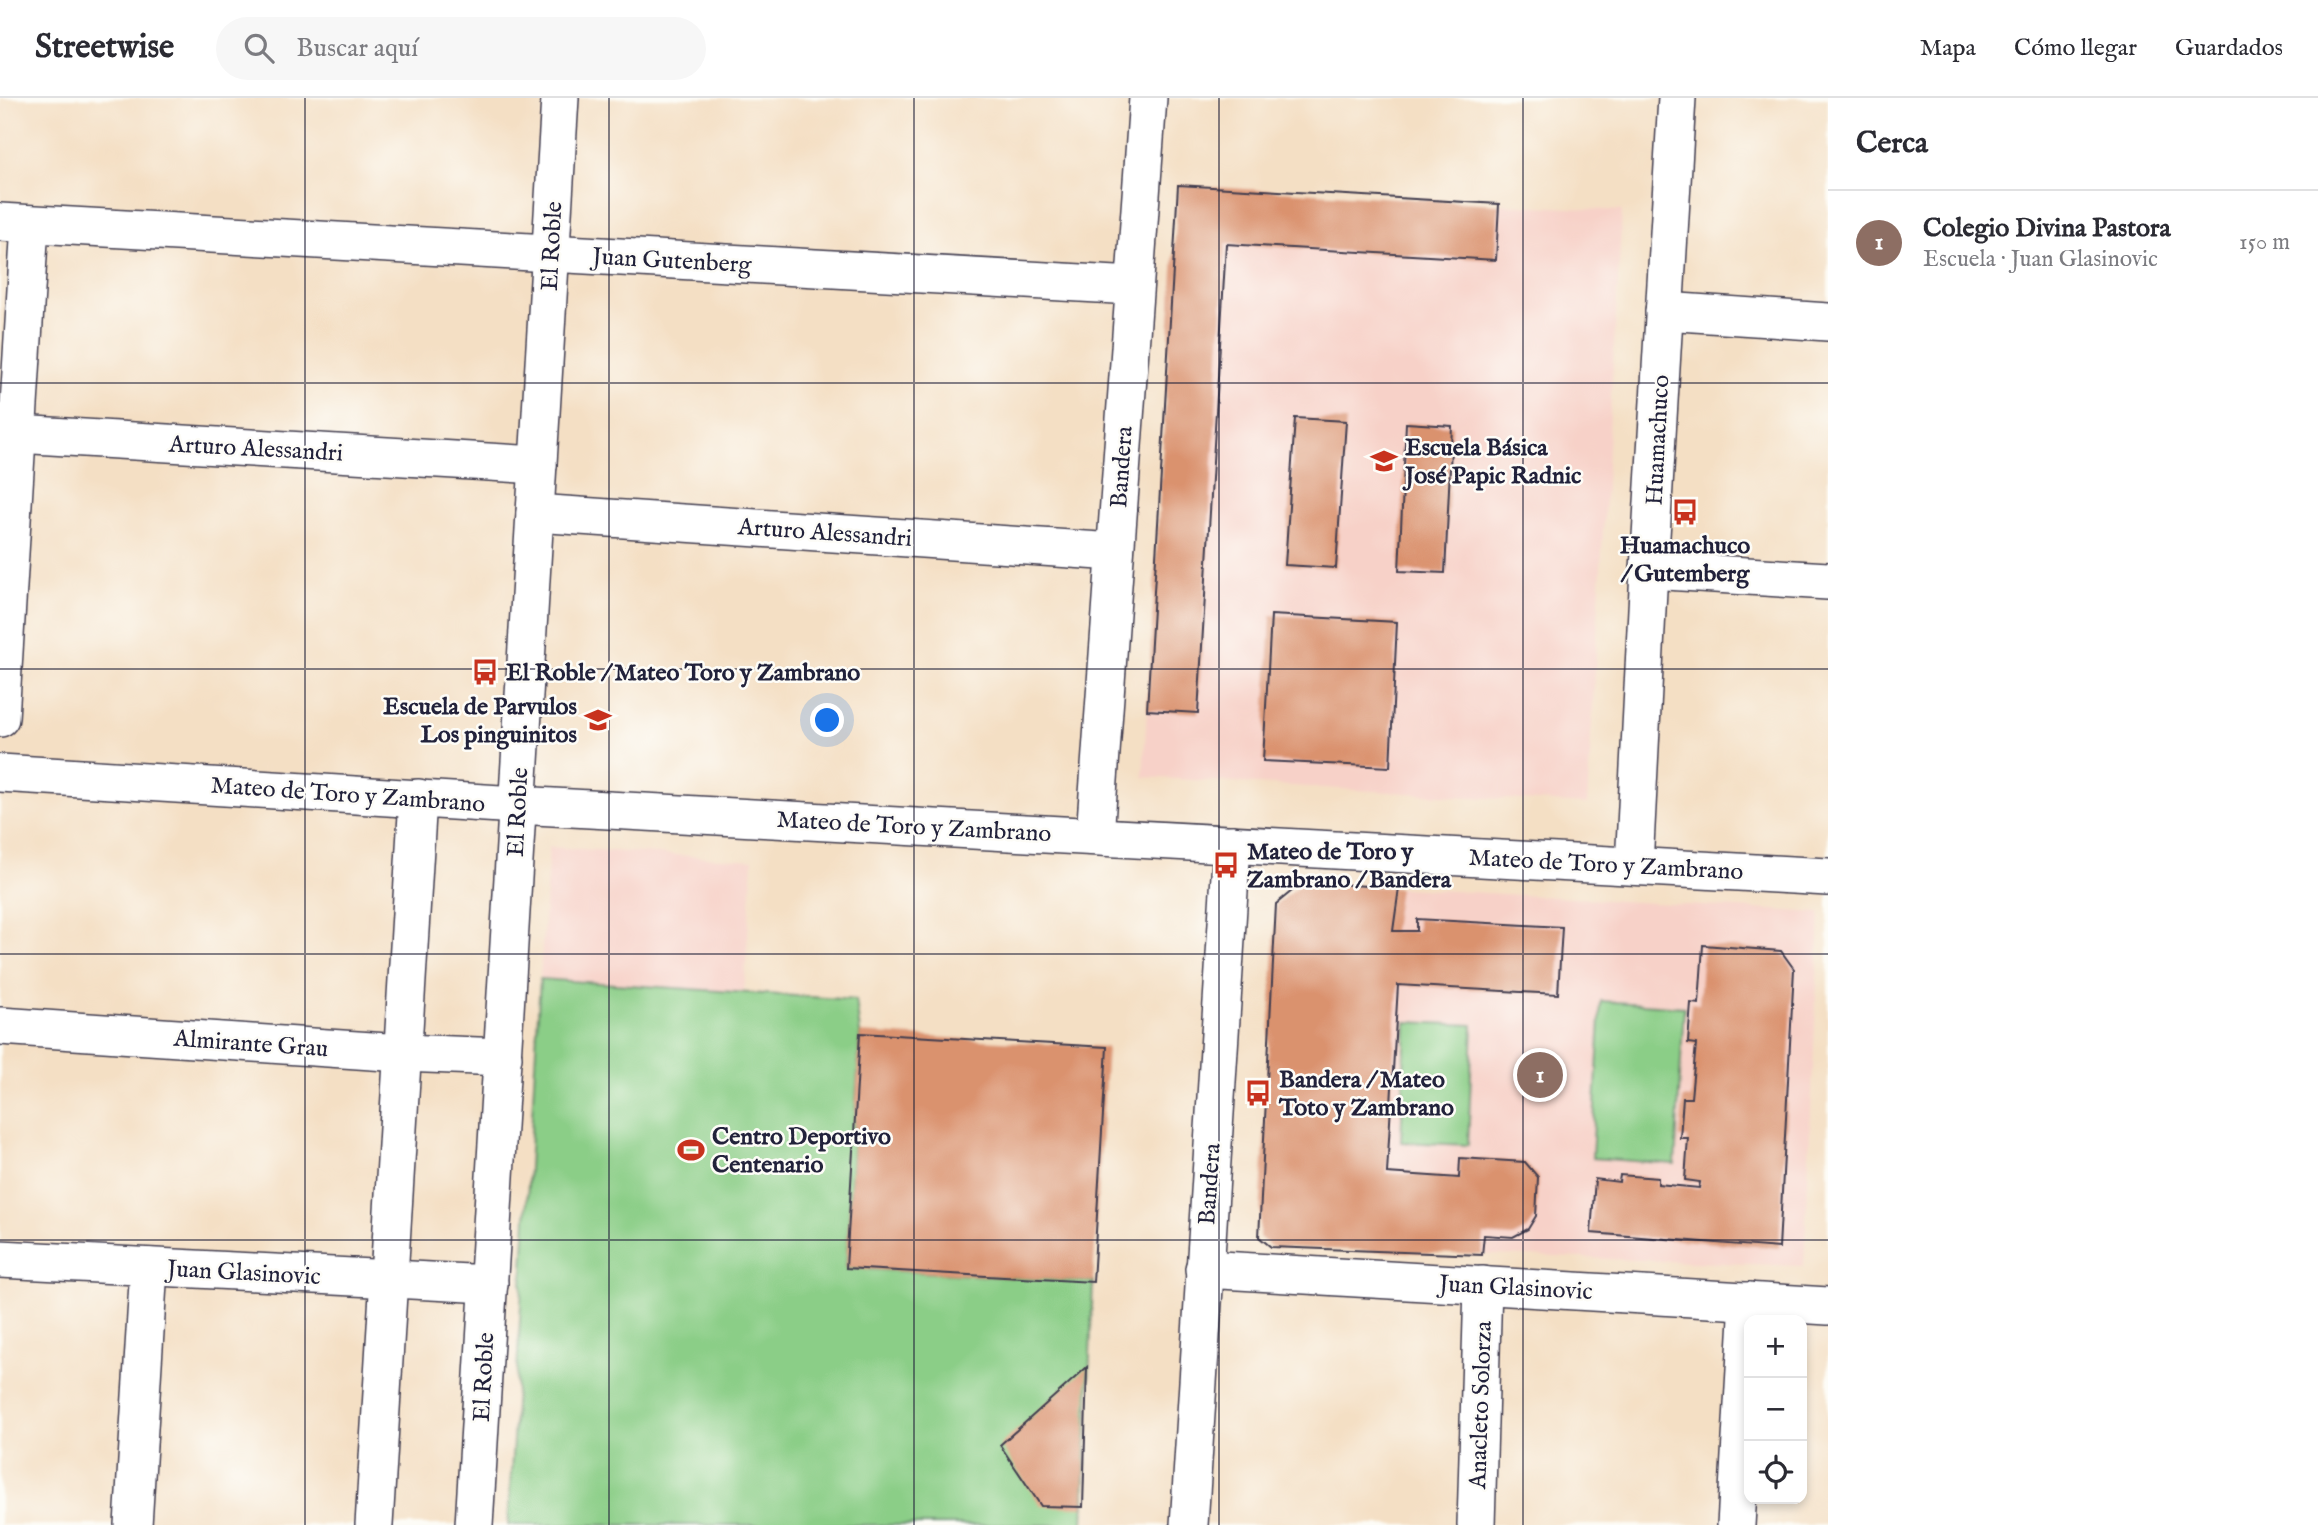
<!DOCTYPE html>
<html lang="es">
<head>
<meta charset="utf-8">
<style>
  body { margin:0; font-family:"IM FELL English",serif; background:#f7f7f7; color:#2b2b33 }
  .controls { position:absolute; right:21px; bottom:21px; display:grid; overflow:hidden; border-radius:14px; box-shadow:0 4px 10px #0003 }
  .controls button { width:63px; height:63px; display:grid; place-items:center; padding:0; border:0; border-bottom:2px solid #e1e1e2; background:#fff; color:#2b2b33; font:35px sans-serif }
  .you { position:absolute; left:828px; top:623px; width:24px; height:24px; margin:-18px; border:5px solid #fff; border-radius:50%; background:#1a73e8; box-shadow:0 0 0 10px #1a73e833 }
  .badge { display:grid; place-items:center; width:46px; height:46px; border-radius:50%; background:#c8321e; color:#fff; font-size:23px; font-weight:700 }
  .pin { position:absolute; translate:-50% -50%; border:4px solid #fff; box-shadow:0 2px 7px #0006 }
  .list { margin:0; padding:0; list-style:none }
  h2 { display:flex; justify-content:space-between; align-items:center; height:91px; margin:0; padding:0 28px; font-size:30px }
  h2 small { font-size:23px; font-weight:400; color:#7c7c81 }
  .list li { display:grid; grid-template-columns:46px 1fr auto; gap:21px; align-items:center; box-sizing:border-box; height:105px; padding:0 28px; border-top:2px solid #e1e1e2 }
  .list b { display:block; font-size:26px; white-space:nowrap }
  .list p { margin:0; font-size:23px; white-space:nowrap; color:#7c7c81 }
  .list em { font-size:23px; font-style:normal; color:#7c7c81 }
  .icon { flex:none; width:38px; height:38px; fill:none; stroke:currentColor; stroke-width:2; stroke-linecap:round; stroke-linejoin:round }
  .map { position:relative; flex:none; width:1828px; height:1427px; overflow:hidden }
  header { display:flex; align-items:center; gap:42px; box-sizing:border-box; height:98px; padding:0 35px; background:#fff; border-bottom:2px solid #e1e1e2 }
  header strong { font-size:33px }
  nav { display:flex; gap:38px; margin-inline-start:auto; font-size:24px }
  .search { width:490px; height:63px; background:#f7f7f7; display:flex; align-items:center; gap:18px; box-sizing:border-box; padding:0 24px; border-radius:38px; color:#7c7c81; font-size:26px }
  main { display:flex }
  aside { flex:1; background:#fff }
  .map>svg:first-child { display:block }
</style>
</head>
<body>
<header>
<strong>Streetwise</strong>
<div class="search"><svg class="icon" aria-label="search" viewBox="0 0 24 24"><circle cx="10" cy="10" r="6"/><path d="M15 15l6 6"/></svg>Buscar aquí</div>
<nav><a>Mapa</a><a>Cómo llegar</a><a>Guardados</a></nav>
</header>
<main>
<div class="map">
<svg width="1828" height="1427" viewBox="0 0 1828 1427">
  <rect width="100%" height="100%" fill="#fdfcf7"/>
  <filter id="ink" filterUnits="userSpaceOnUse"><feTurbulence type="fractalNoise" baseFrequency=".0143" numOctaves="2"/><feDisplacementMap in="SourceGraphic" scale="14" xChannelSelector="R" yChannelSelector="G"/><feConvolveMatrix kernelMatrix="1 2 1 2 8 2 1 2 1" color-interpolation-filters="sRGB"/></filter>
  <filter id="wash" filterUnits="userSpaceOnUse"><feTurbulence type="fractalNoise" baseFrequency=".00686" numOctaves="4" result="noise"/><feDisplacementMap in="SourceGraphic" scale="28" xChannelSelector="R" yChannelSelector="G"/><feGaussianBlur stdDeviation="1.57" result="paint"/><feColorMatrix in="noise" values="0 0 0 0 0 0 0 0 0 0 0 0 0 0 0 0 0 1.4 0 .05"/><feComposite in="paint" operator="in"/></filter>
  <g filter="url(#wash)">
    <rect width="100%" height="100%" fill="#f4dfc4"/>
    <g fill="#f7d1c8">
      <path d="M1178,87L1622,113L1587,706L1143,679Z"/>
      <path d="M549,749L753,762L744,894L540,881Z"/>
      <path d="M1303,784L1820,815L1804,1168L1271,1149L1259,1139L1276,806Z"/>
    </g>
    <g fill="#8bce87" stroke="#567861" stroke-width="2">
      <path d="M540,881L856,902L860,935L846,1170L1093,1184L1083,1427H508Z"/>
      <path d="M1601,903L1684,909L1675,1066L1592,1060Z"/>
      <path d="M1406,924L1473,927L1468,1047L1401,1044Z"/>
    </g>
    <g id="blocks">
      <g fill="#da926e">
        <path d="M1178,87L1499,106L1496,162L1226,146L1198,615L1147,612Z"/>
        <path d="M1295,320L1346,323L1336,470L1285,467Z"/>
        <path d="M1406,325L1452,328L1445,475L1399,473Z"/>
        <path d="M1271,517L1397,524L1390,669L1263,663Z"/>
        <path d="M1303,784L1399,790L1393,833H1417V821L1562,829L1558,896L1398,887L1387,1075L1459,1080L1460,1060L1525,1064L1538,1079L1536,1118L1528,1131L1513,1139L1484,1137L1482,1157L1271,1149L1259,1139L1276,806Z"/>
        <path d="M1703,847L1781,853L1794,871L1779,1150L1591,1135L1595,1081L1619,1084L1620,1077L1658,1080V1086L1699,1090L1700,1084L1685,1082L1688,1040H1680L1683,1000H1691L1696,946L1688,945L1691,905L1699,906Z"/>
        <path d="M860,935L1107,949L1093,1184L846,1170Z"/>
        <path d="M1087,1269L1083,1409L1041,1408L1000,1347Z"/>
      </g>
    </g>
  </g>
  <g filter="url(#ink)">
    <use href="#blocks" fill-opacity="0" stroke="#423e50" stroke-width="2"/>
    <g fill="none" stroke-linecap="round" stroke-linejoin="round">
      <g stroke="#423e50" stroke-width="40">
        <g id="minor">
          <path d="M0,124L1134,188"/>
          <path d="M1664,213L1828,224"/>
          <path d="M17,336L538,367"/>
          <path d="M535,415L1115,454"/>
          <path d="M1649,472L1828,483"/>
          <path d="M0,620L30,126"/>
          <path d="M0,675L517,707L1828,779"/>
          <path d="M1095,738L1148,0"/>
          <path d="M1634,768L1649,472L1677,0"/>
          <path d="M0,928L402,955L503,959"/>
          <path d="M0,1161L489,1186"/>
          <path d="M1204,1171L1828,1208"/>
          <path d="M133,1427L149,1169"/>
          <path d="M374,1427L418,700"/>
          <path d="M474,1427L560,0"/>
          <path d="M1189,1427L1232,746"/>
          <path d="M1476,1427L1483,1187"/>
          <path d="M1736,1427L1749,1203"/>
        </g>
      </g>
      <use href="#minor" stroke="#fff" stroke-width="37"/>
    </g>
  </g>
  <path fill="none" stroke="#22223b" stroke-width="2" stroke-opacity="0.55" d="M305,0V1427M609,0V1427M914,0V1427M1219,0V1427M1523,0V1427M0,285H1828M0,571H1828M0,856H1828M0,1142H1828"/>
  <defs>
    <g id="school-bare" transform="scale(2.1)"><path d="M0-5L7-2L0 1L-7-2ZM-4 1L0 2.5L4 1V4Q0 6-4 4Z" fill="#c8321e" stroke="#fdfcf7" stroke-width="2.5" paint-order="stroke"/></g>
    <g id="bus-bare" transform="scale(2.1)"><path d="M-5-6H5V4H4V6H2V4H-2V6H-4V4H-5ZM-3.5-4V0h7V-4ZM-3.5 1.2v1.5H-2V1.2ZM2 1.2v1.5H3.5V1.2Z" fill="#c8321e" stroke="#fdfcf7" stroke-width="2.5" paint-order="stroke"/></g>
    <g id="stadium-bare" transform="scale(2.1)"><path d="M0-5a6.5 5 0 1 0 0 10a6.5 5 0 1 0 0-10ZM-3.5-1.8h7v3.6h-7Z" fill="#c8321e" stroke="#fdfcf7" stroke-width="2.5" paint-order="stroke"/></g>
  </defs>
  <g fill-rule="evenodd">
    <use href="#school-bare" x="1384" y="363"/>
    <use href="#bus-bare" x="1685" y="414"/>
    <use href="#bus-bare" x="485" y="574"/>
    <use href="#school-bare" x="598" y="622"/>
    <use href="#bus-bare" x="1226" y="767"/>
    <use href="#bus-bare" x="1258" y="995"/>
    <use href="#stadium-bare" x="691" y="1052"/>
  </g>
  <g text-anchor="middle" stroke-width="5" stroke-linejoin="round" paint-order="stroke">
    <g font-size="24" fill="#22223b" stroke="#fdfcf7">
      <text transform="translate(551 148) rotate(-87)" y="8">El Roble</text>
      <text transform="translate(672 162) rotate(3)" y="8">Juan Gutenberg</text>
      <text transform="translate(1657 342) rotate(-87)" y="8">Huamachuco</text>
      <text transform="translate(256 350) rotate(3)" y="8">Arturo Alessandri</text>
      <text transform="translate(1121 369) rotate(-86)" y="8">Bandera</text>
      <text transform="translate(825 434) rotate(4)" y="8">Arturo Alessandri</text>
      <text transform="translate(348 696) rotate(4)" y="8">Mateo de Toro y Zambrano</text>
      <text transform="translate(517 714) rotate(-87)" y="8">El Roble</text>
      <text transform="translate(914 728) rotate(3)" y="8">Mateo de Toro y Zambrano</text>
      <text transform="translate(1606 766) rotate(3)" y="8">Mateo de Toro y Zambrano</text>
      <text transform="translate(251 945) rotate(4)" y="8">Almirante Grau</text>
      <text transform="translate(1209 1086) rotate(-86)" y="8">Bandera</text>
      <text transform="translate(244 1174) rotate(3)" y="8">Juan Glasinovic</text>
      <text transform="translate(1516 1189) rotate(3)" y="8">Juan Glasinovic</text>
      <text transform="translate(483 1279) rotate(-87)" y="8">El Roble</text>
      <text transform="translate(1480 1307) rotate(-88)" y="8">Anacleto Solorza</text>
    </g>
    <g font-size="24" font-weight="bold" fill="#22223b" stroke="#fdfcf7" text-anchor="start">
      <text x="1405" y="357">Escuela Básica<tspan x="1405" dy="28">José Papic Radnic</tspan></text>
      <text x="1685" y="455" text-anchor="middle">Huamachuco<tspan x="1685" dy="28">/ Gutemberg</tspan></text>
      <text x="506" y="582">El Roble / Mateo Toro y Zambrano</text>
      <text x="577" y="616" text-anchor="end">Escuela de Parvulos<tspan x="577" dy="28">Los pinguinitos</tspan></text>
      <text x="1247" y="761">Mateo de Toro y<tspan x="1247" dy="28">Zambrano / Bandera</tspan></text>
      <text x="1279" y="989">Bandera / Mateo<tspan x="1279" dy="28">Toto y Zambrano</tspan></text>
      <text x="712" y="1046">Centro Deportivo<tspan x="712" dy="28">Centenario</tspan></text>
    </g>
  </g>
</svg>
<div class="controls">
<button>+</button>
<button>−</button>
<button><svg class="icon" aria-label="locate" viewBox="0 0 24 24"><circle cx="12" cy="12" r="6"/><path d="M12 2v4M12 18v4M2 12h4M18 12h4"/></svg></button>
</div>
<div class="you"></div>
<div class="pin badge" style="left:1540px;top:977px;background:#8d6e63">1</div>
</div>
<aside>
<h2>Cerca<small></small></h2>
<ul class="list">
<li><span class="badge" style="background:#8d6e63">1</span><div><b>Colegio Divina Pastora</b><p>Escuela · Juan Glasinovic</p></div><em>150 m</em></li>
</ul>
</aside>
</main>
</body>
</html>
